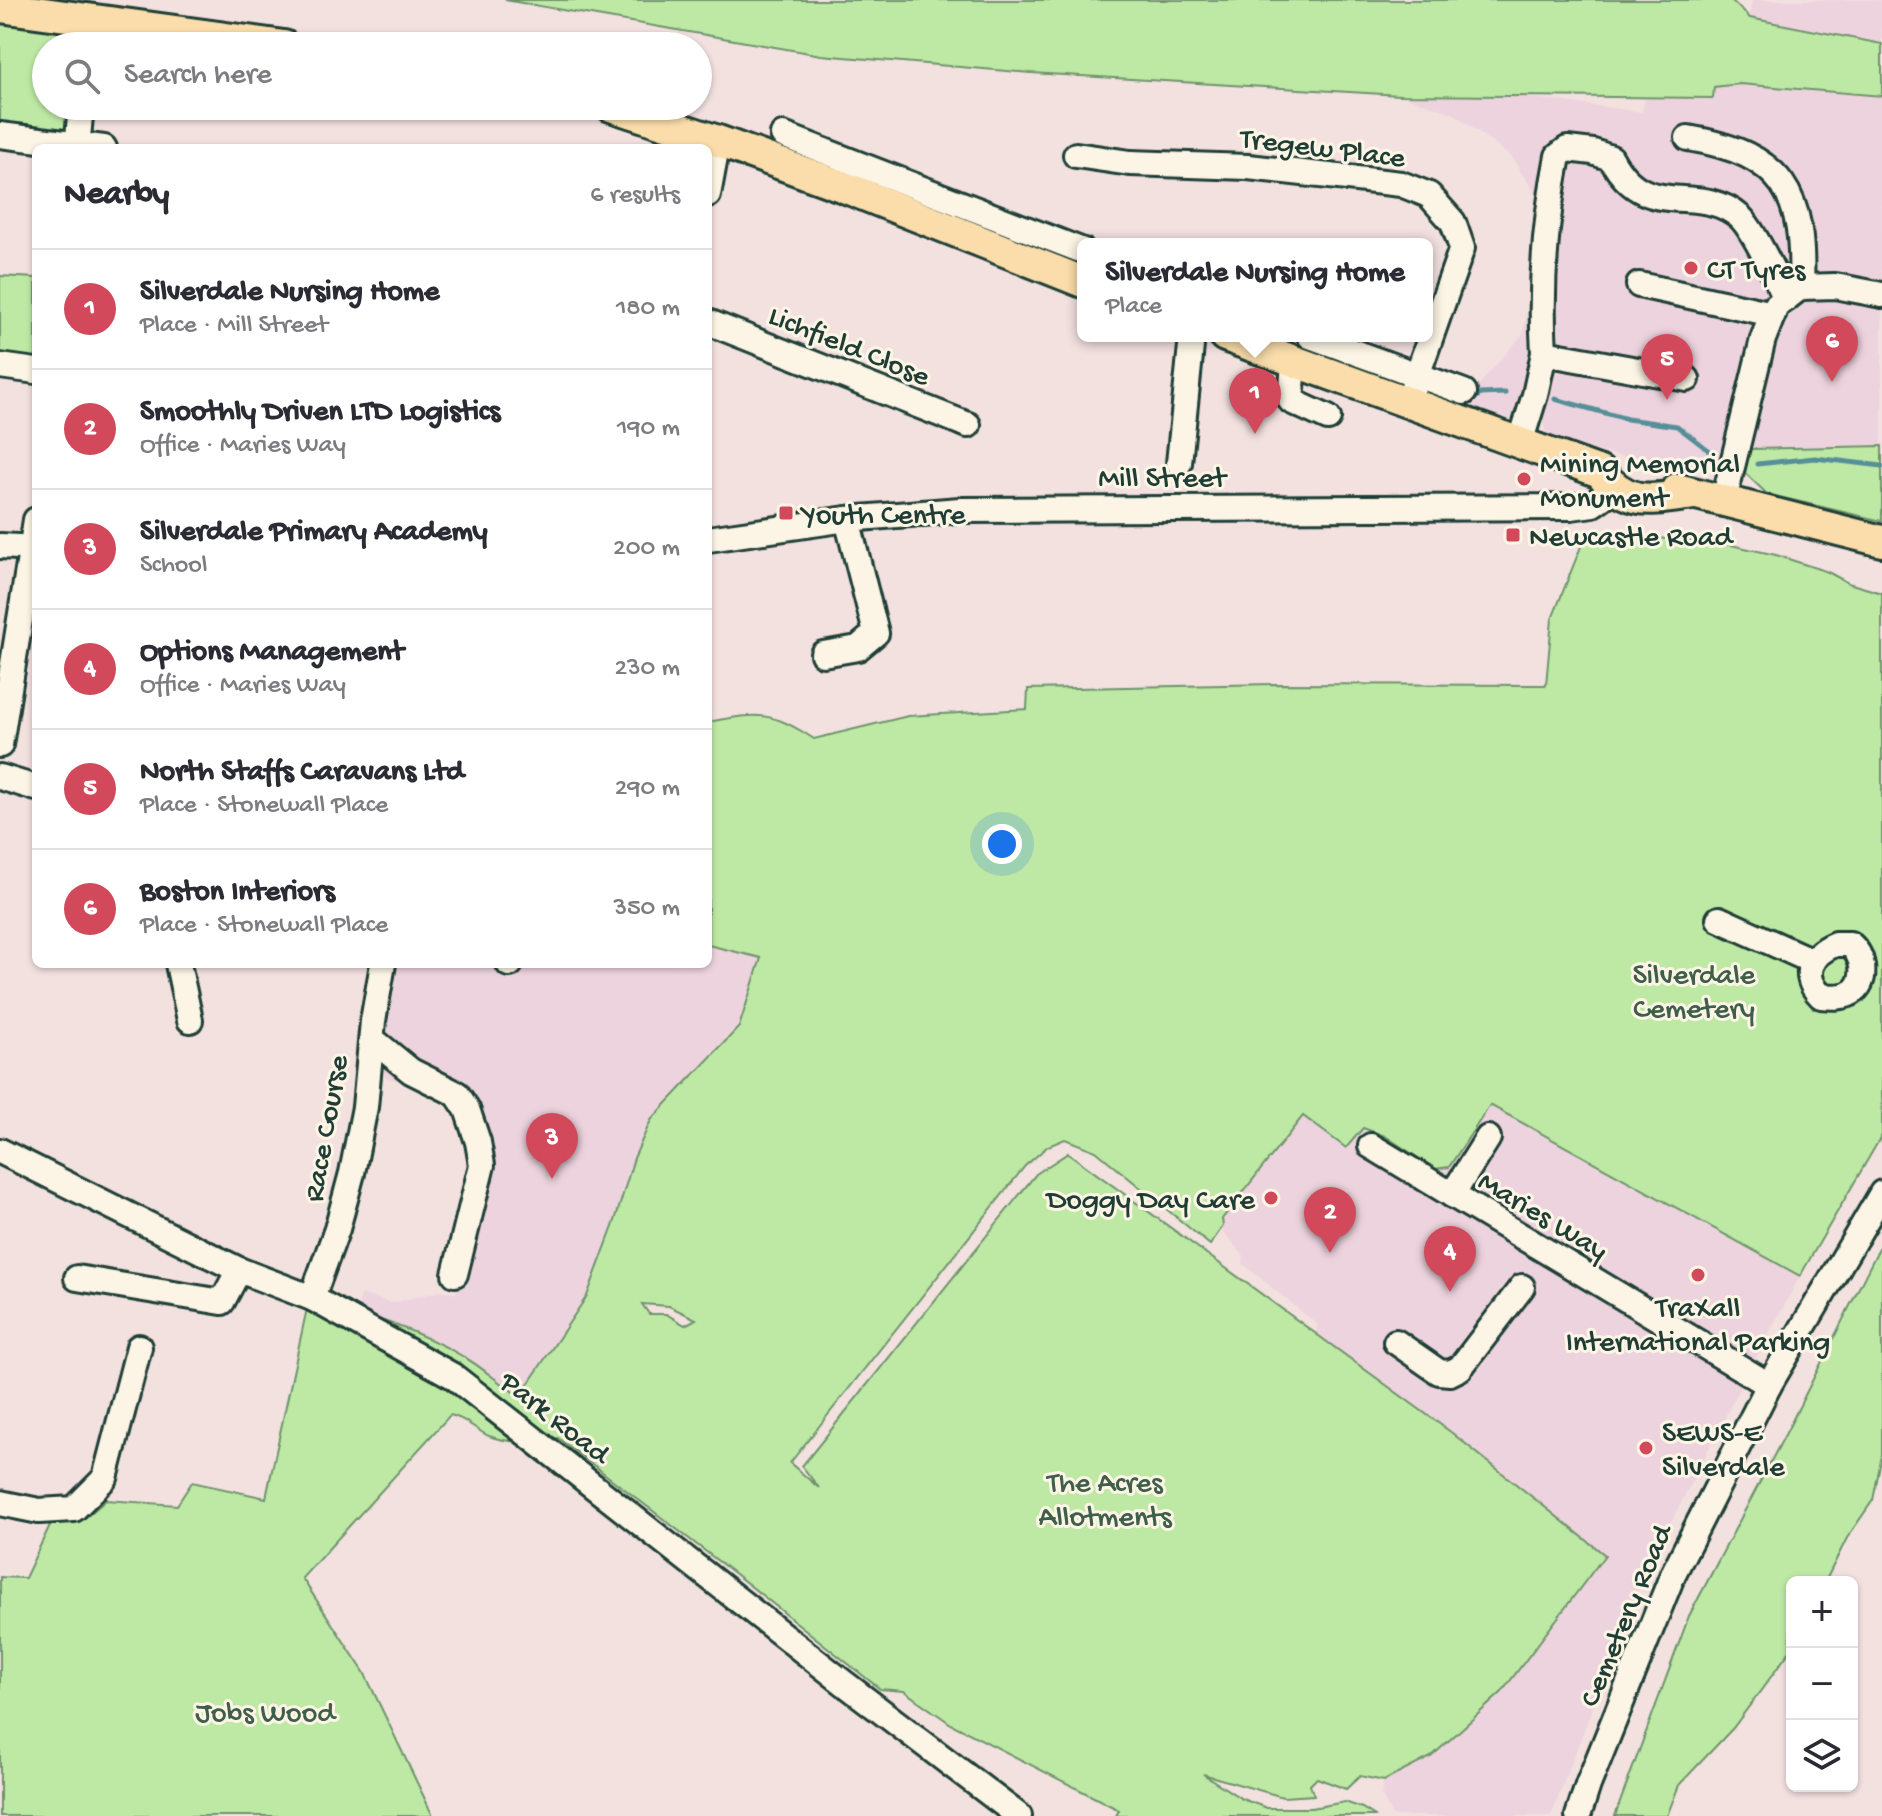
<!DOCTYPE html>
<html lang="en">
<head>
<meta charset="utf-8">
<style>
  body { margin:0; font-family:"Gochi Hand",sans-serif; background:#f7f7f7; color:#2b2b33 }
  .controls { position:absolute; right:24px; bottom:24px; display:grid; overflow:hidden; border-radius:12px; box-shadow:0 2px 6px #0004 }
  .controls button { width:72px; height:72px; display:grid; place-items:center; padding:0; border:0; border-bottom:2px solid #e1e1e2; background:#fff; color:#2b2b33; font:40px sans-serif }
  .you { position:absolute; left:1002px; top:844px; width:28px; height:28px; margin:-20px; border:6px solid #fff; border-radius:50%; background:#1a73e8; box-shadow:0 0 0 12px #1a73e833 }
  .badge { display:grid; place-items:center; width:52px; height:52px; border-radius:50%; background:#d1495b; color:#fff; font-size:26px; font-weight:700 }
  .pin { position:absolute; translate:-50% -66px; filter:drop-shadow(0 2px 4px #0008) }
  .pin::after { content:''; position:absolute; top:42px; width:28px; height:24px; background:inherit; clip-path:polygon(0 0,100% 0,50% 100%) }
  .popup { position:absolute; left:1077px; top:238px; width:356px; height:104px; box-sizing:border-box; display:grid; place-content:center; border-radius:12px; background:#fff; filter:drop-shadow(0 2px 6px #0005); font-size:26px; white-space:nowrap; color:#7c7c81 }
  .popup b { font-size:30px; color:#2b2b33 }
  .popup::after { content:''; position:absolute; left:50%; top:100%; margin-left:-16px; border:16px solid transparent; border-top-color:#fff }
  .list { margin:0; padding:0; list-style:none }
  h2 { display:flex; justify-content:space-between; align-items:center; height:104px; margin:0; padding:0 32px; font-size:34px }
  h2 small { font-size:26px; font-weight:400; color:#7c7c81 }
  .list li { display:grid; grid-template-columns:52px 1fr auto; gap:24px; align-items:center; box-sizing:border-box; height:120px; padding:0 32px; border-top:2px solid #e1e1e2 }
  .list b { display:block; font-size:30px; white-space:nowrap }
  .list p { margin:0; font-size:26px; white-space:nowrap; color:#7c7c81 }
  .list em { font-size:26px; font-style:normal; color:#7c7c81 }
  .icon { flex:none; width:44px; height:44px; fill:none; stroke:currentColor; stroke-width:2; stroke-linecap:round; stroke-linejoin:round }
  .map { position:relative; flex:none; width:1882px; height:1816px; overflow:hidden }
  .search { position:absolute; background:#fff; box-shadow:0 2px 6px #0004; left:32px; top:32px; width:680px; height:88px; display:flex; align-items:center; gap:20px; box-sizing:border-box; padding:0 28px; border-radius:44px; color:#7c7c81; font-size:30px }
  .panel { position:absolute; background:#fff; box-shadow:0 2px 6px #0004; left:32px; top:144px; width:680px; height:824px; border-radius:12px }
  .map>svg:first-child { display:block }
</style>
</head>
<body>
<div class="map">
<svg width="1882" height="1816" viewBox="0 0 1882 1816">
  <rect width="100%" height="100%" fill="#f3e1e0"/>
  <filter id="ink" filterUnits="userSpaceOnUse"><feTurbulence type="fractalNoise" baseFrequency=".0125" numOctaves="2"/><feDisplacementMap in="SourceGraphic" scale="16" xChannelSelector="R" yChannelSelector="G"/><feConvolveMatrix kernelMatrix="1 2 1 2 8 2 1 2 1" color-interpolation-filters="sRGB"/></filter>
  <g filter="url(#ink)">
    <g fill="#edd3dd">
      <path d="M1752,0H1882V44L1749,18Z"/>
      <path d="M1740,84L1882,96V446L1725,449L1719,467L1698,470L1627,458L1578,446L1547,435L1539,411L1522,406L1507,421L1467,407L1477,387L1523,334L1530,297L1539,198L1510,156L1453,113L1400,95L1520,96L1642,112L1645,97L1712,98L1714,87Z"/>
      <path d="M708,945L761,957L739,1027L651,1120L634,1158L614,1224L587,1296L520,1396L500,1385L467,1358L429,1339L357,1312L361,1294L392,1303L440,1291L456,1293L478,1200L472,1151L445,1094L385,1077L378,1064L395,964H708Z"/>
      <path d="M1490,1104L1800,1276L1747,1374L1643,1577L1551,1816H1392L1381,1794L1384,1781L1431,1757L1605,1555L1452,1433L1315,1334L1318,1325L1243,1264L1244,1256L1221,1230L1223,1225L1222,1219L1235,1200L1304,1115L1346,1148L1363,1128L1385,1136L1436,1169Z"/>
    </g>
    <g fill="#bee9a5" stroke="#6e936c" stroke-width="2" fill-rule="evenodd">
      <path d="M505,0H1731L1750,18L1882,44V96L1740,84L1714,87L1713,98L1400,95L1031,73L821,55Z"/>
      <path d="M0,14L83,25L81,46H46V106H74L70,137L0,136Z"/>
      <path d="M0,276L36,278V362L0,358Z"/>
      <path d="M1882,446V521L1767,494L1744,472L1751,449Z"/>
      <path d="M1647,537L1731,545L1776,555L1828,572L1848,583L1882,593V1135L1800,1276L1490,1105L1449,1167L1435,1169L1385,1136L1363,1128L1346,1148L1303,1116L1222,1219L1223,1226L1210,1245L1096,1151L1065,1139L1048,1146L1025,1166L790,1463L819,1488L802,1466L1036,1174L1068,1153L1452,1433L1605,1555L1501,1693L1431,1757L1384,1781L1360,1776L1346,1789L1317,1778L1310,1785L1314,1795L1283,1797L1203,1774L1242,1799L1267,1808H1311L1345,1802L1362,1808L1375,1816H1116L1119,1810L951,1724L904,1691L880,1689L748,1584L558,1438C534,1441 512,1445 489,1436C475,1430 466,1418 450,1415L302,1578L364,1672L433,1816H0V1577L25,1578L51,1523L85,1518L106,1500L177,1505L192,1482L266,1498L309,1299C362,1313 417,1329 464,1357C484,1368 500,1385 520,1396L587,1296L614,1224L634,1158L651,1120L739,1027L761,958L708,945V722C758,713 770,710 814,739L908,716L1027,709L1028,689L1274,684L1546,685L1552,619L1584,539ZM642,1304L669,1306L696,1319L685,1325L666,1314H649Z"/>
      <path d="M1882,1242V1455L1873,1500L1847,1538L1825,1582H1792L1790,1651L1733,1728L1679,1785L1667,1816H1615L1689,1616L1788,1429Z"/>
    </g>
    <g fill="none" stroke-linecap="round" stroke-linejoin="round">
      <g stroke="#568f98" stroke-width="5">
        <path d="M1474,399L1480,394L1505,393"/>
        <path d="M1555,399L1627,419L1677,426L1711,452"/>
        <path d="M1757,464L1815,458L1882,466"/>
      </g>
      <g stroke="#1f3d34" stroke-width="30">
        <g id="minor">
          <path d="M86,46L88,20"/>
          <path d="M0,135L104,148"/>
          <path d="M783,135L1083,251"/>
          <path d="M1688,138C1784,154 1805,194 1801,287"/>
          <path d="M77,148L81,106"/>
          <path d="M1076,155L1130,163L1248,167L1401,184L1429,195L1453,222L1462,248L1407,404"/>
          <path d="M708,195L718,141"/>
          <path d="M1639,285L1773,314"/>
          <path d="M708,322L968,425"/>
          <path d="M1310,336L1464,392"/>
          <path d="M1544,353C1540,286 1545,222 1558,156L1567,149L1593,152L1611,158C1646,224 1697,180 1740,217C1754,230 1777,280 1786,299"/>
          <path d="M1294,362L1291,401L1328,418"/>
          <path d="M0,366L36,371"/>
          <path d="M1520,443L1535,395L1544,353L1687,379"/>
          <path d="M1179,463L1192,336"/>
          <path d="M1724,500L1763,339L1776,306L1801,287L1835,286L1882,295"/>
          <path d="M708,539L847,519L960,510L1571,507L1593,504L1614,489"/>
          <path d="M0,546L36,548"/>
          <path d="M823,654L858,648L876,633L847,519"/>
          <path d="M0,745L36,520"/>
          <path d="M0,777L36,788"/>
          <path d="M1719,919L1812,961"/>
          <path d="M1835,944H1850C1863,955 1868,978 1854,991C1846,998 1831,997 1821,996C1800,975 1811,954 1835,944Z"/>
          <path d="M178,964L190,1020"/>
          <path d="M509,964H510"/>
          <path d="M372,1039L411,1071L457,1094L467,1109L478,1142L482,1165L455,1274"/>
          <path d="M1371,1146L1769,1385"/>
          <path d="M0,1151L239,1270L312,1298L453,1376L844,1683L1019,1816"/>
          <path d="M1452,1195L1488,1138"/>
          <path d="M77,1278L222,1302L239,1270"/>
          <path d="M312,1298L337,1229L352,1173L365,1107L373,1021L383,964"/>
          <path d="M1396,1342L1439,1372L1450,1373L1460,1368L1522,1287"/>
          <path d="M0,1503L39,1511L74,1509L105,1478L139,1347"/>
          <path d="M1578,1816L1588,1785L1673,1574L1769,1385L1882,1193"/>
        </g>
      </g>
      <g stroke="#1f3d34" stroke-width="36">
        <g id="major">
          <path d="M0,7L284,46"/>
          <path d="M611,106L718,141L844,187L1083,282"/>
          <path d="M1225,336L1600,472C1629,508 1653,499 1694,494"/>
          <path d="M1677,489L1882,541"/>
        </g>
      </g>
      <use href="#minor" stroke="#fcf5e5" stroke-width="24"/>
      <use href="#major" stroke="#fbddab" stroke-width="30"/>
    </g>
  </g>
  <g fill="#d1495b" stroke="#fcf5e5" stroke-width="3">
    <circle cx="1691" cy="268" r="8"/>
    <circle cx="1524" cy="479" r="8"/>
    <rect x="778" y="505" width="16" height="16" rx="4"/>
    <rect x="1505" y="527" width="16" height="16" rx="4"/>
    <circle cx="1271" cy="1198" r="8"/>
    <circle cx="1698" cy="1275" r="8"/>
    <circle cx="1646" cy="1448" r="8"/>
  </g>
  <g text-anchor="middle" stroke-width="6" stroke-linejoin="round" paint-order="stroke">
    <g font-size="30" fill="#1f3d34" stroke="#fcf5e5">
      <text transform="translate(1323 146) rotate(7)" y="10">Tregew Place</text>
      <text transform="translate(850 344) rotate(22)" y="10">Lichfield Close</text>
      <text x="1162" y="486">Mill Street</text>
      <text transform="translate(324 1128) rotate(-80)" y="10">Race Course</text>
      <text transform="translate(1544 1214) rotate(31)" y="10">Maries Way</text>
      <text transform="translate(556 1416) rotate(38)" y="10">Park Road</text>
      <text transform="translate(1624 1615) rotate(-67)" y="10">Cemetery Road</text>
    </g>
    <g font-size="30" fill="#1f3d34" stroke="#fcf5e5" text-anchor="start">
      <text x="1707" y="278">CT Tyres</text>
      <text x="1540" y="472">Mining Memorial<tspan x="1540" dy="34">Monument</tspan></text>
      <text x="802" y="523">Youth Centre</text>
      <text x="1529" y="545">Newcastle Road</text>
      <text x="1255" y="1208" text-anchor="end">Doggy Day Care</text>
      <text x="1698" y="1316" text-anchor="middle">TraXall<tspan x="1698" dy="34">International Parking</tspan></text>
      <text x="1662" y="1441">SEWS-E<tspan x="1662" dy="34">Silverdale</tspan></text>
    </g>
    <g font-size="30" fill="#3f5f4b" stroke="#fcf5e5">
      <text x="1694" y="983">Silverdale<tspan x="1694" dy="34">Cemetery</tspan></text>
      <text x="1105" y="1491">The Acres<tspan x="1105" dy="34">Allotments</tspan></text>
      <text x="265" y="1721">Jobs Wood</text>
    </g>
  </g>
</svg>
<div class="controls">
<button>+</button>
<button>−</button>
<button><svg class="icon" aria-label="layers" viewBox="0 0 24 24"><path d="M12 4l9 5-9 5-9-5zM3 14l9 5 9-5"/></svg></button>
</div>
<div class="you"></div>
<div class="pin badge" style="left:1255px;top:434px">1</div>
<div class="popup"><b>Silverdale Nursing Home</b>Place</div>
<div class="pin badge" style="left:1330px;top:1253px">2</div>
<div class="pin badge" style="left:552px;top:1179px">3</div>
<div class="pin badge" style="left:1450px;top:1292px">4</div>
<div class="pin badge" style="left:1667px;top:400px">5</div>
<div class="pin badge" style="left:1832px;top:382px">6</div>
<div class="search"><svg class="icon" aria-label="search" viewBox="0 0 24 24"><circle cx="10" cy="10" r="6"/><path d="M15 15l6 6"/></svg>Search here</div>
<section class="panel">
<h2>Nearby<small>6 results</small></h2>
<ul class="list">
<li><span class="badge">1</span><div><b>Silverdale Nursing Home</b><p>Place · Mill Street</p></div><em>180 m</em></li>
<li><span class="badge">2</span><div><b>Smoothly Driven LTD Logistics</b><p>Office · Maries Way</p></div><em>190 m</em></li>
<li><span class="badge">3</span><div><b>Silverdale Primary Academy</b><p>School</p></div><em>200 m</em></li>
<li><span class="badge">4</span><div><b>Options Management</b><p>Office · Maries Way</p></div><em>230 m</em></li>
<li><span class="badge">5</span><div><b>North Staffs Caravans Ltd</b><p>Place · Stonewall Place</p></div><em>290 m</em></li>
<li><span class="badge">6</span><div><b>Boston Interiors</b><p>Place · Stonewall Place</p></div><em>350 m</em></li>
</ul>
</section>
</div>
</body>
</html>
